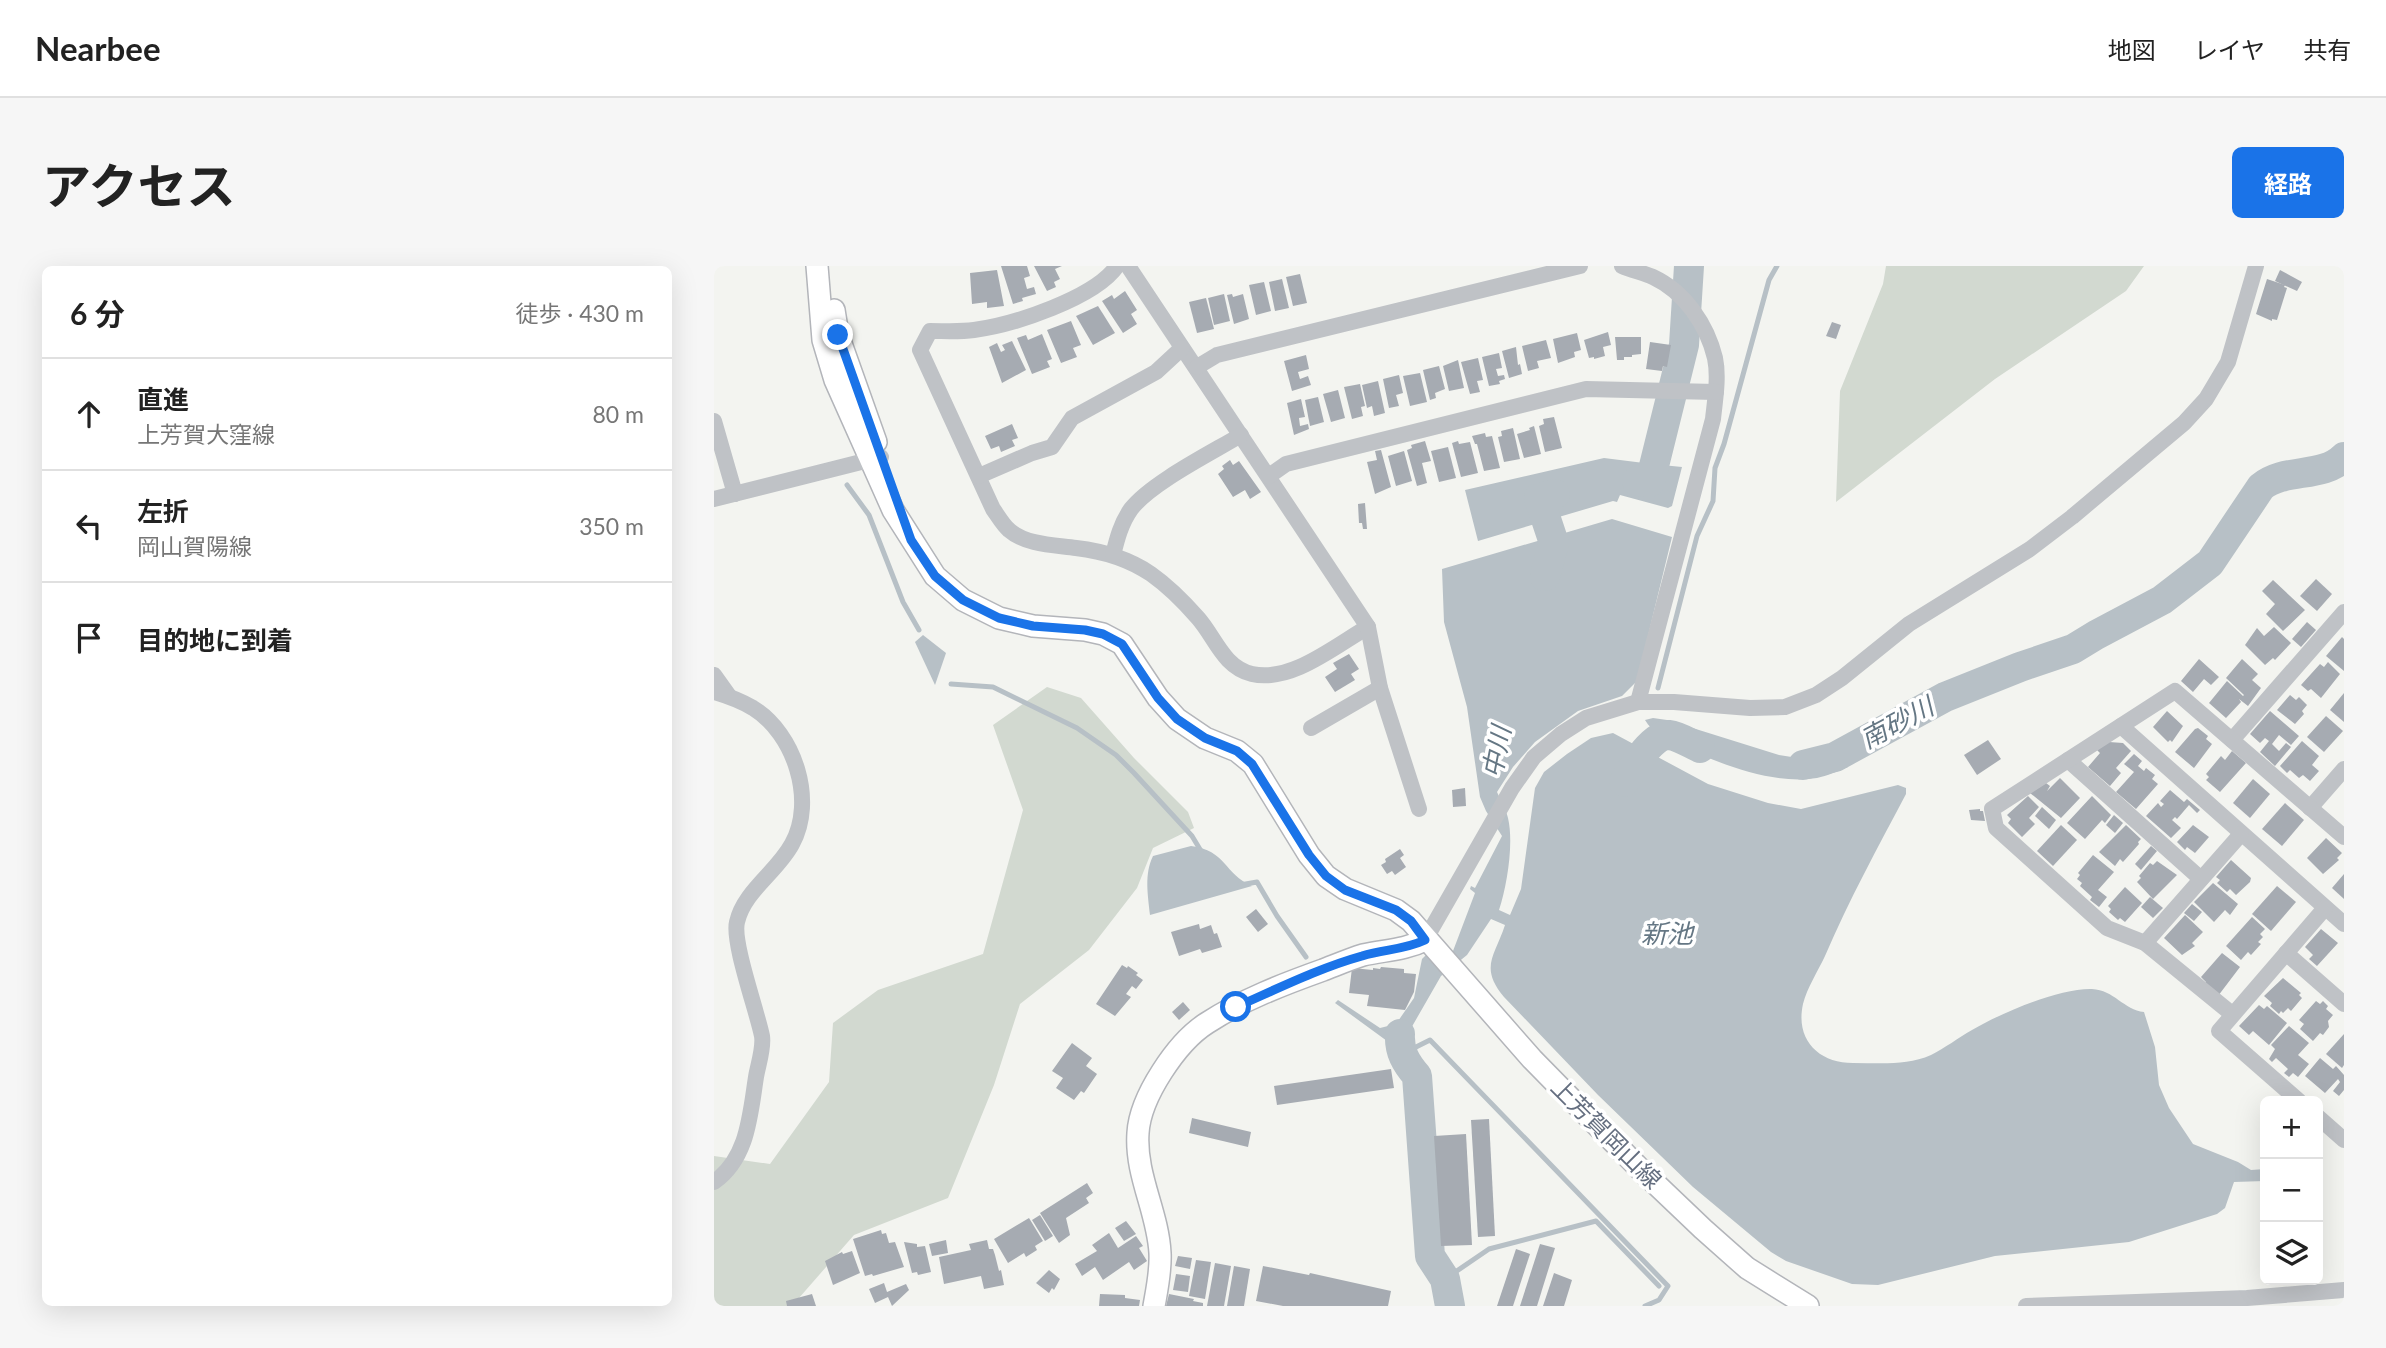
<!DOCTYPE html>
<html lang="ja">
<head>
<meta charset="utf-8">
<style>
  body { margin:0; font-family:Lato,"Noto Sans JP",sans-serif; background:#f6f6f6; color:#222 }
  .controls { position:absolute; right:21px; bottom:21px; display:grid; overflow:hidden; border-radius:10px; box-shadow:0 7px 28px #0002 }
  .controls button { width:63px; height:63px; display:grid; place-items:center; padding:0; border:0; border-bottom:2px solid #e0e0e0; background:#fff; color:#222; font:35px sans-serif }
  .stop { position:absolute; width:21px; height:21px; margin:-16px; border:5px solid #1a73e8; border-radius:50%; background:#fff }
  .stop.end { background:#1a73e8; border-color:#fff; box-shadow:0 2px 7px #0008 }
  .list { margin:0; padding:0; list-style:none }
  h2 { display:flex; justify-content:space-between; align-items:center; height:91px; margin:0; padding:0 28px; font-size:30px }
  h2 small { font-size:23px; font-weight:400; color:#767676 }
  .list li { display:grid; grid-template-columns:46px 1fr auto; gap:21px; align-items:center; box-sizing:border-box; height:112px; padding:0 28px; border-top:2px solid #e0e0e0 }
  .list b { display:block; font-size:26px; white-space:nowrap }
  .list p { margin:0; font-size:23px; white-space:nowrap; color:#767676 }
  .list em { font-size:23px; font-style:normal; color:#767676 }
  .icon { flex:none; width:38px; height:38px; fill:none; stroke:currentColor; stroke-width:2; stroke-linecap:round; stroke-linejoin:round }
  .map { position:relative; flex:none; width:1630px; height:1040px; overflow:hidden; border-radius:10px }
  header { display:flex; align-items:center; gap:42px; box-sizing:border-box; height:98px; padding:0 35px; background:#fff; border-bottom:2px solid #e0e0e0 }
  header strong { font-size:33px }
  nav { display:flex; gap:38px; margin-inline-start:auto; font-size:24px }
  .intro { display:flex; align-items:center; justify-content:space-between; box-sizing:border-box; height:168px; padding:0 42px }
  h1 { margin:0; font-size:49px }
  .button { padding:18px 32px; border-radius:10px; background:#1a73e8; color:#fff; font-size:24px; font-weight:700 }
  main { display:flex; gap:42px; padding:0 42px }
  aside { flex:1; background:#fff; border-radius:10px; box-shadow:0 7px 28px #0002 }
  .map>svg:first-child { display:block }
</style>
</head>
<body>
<header>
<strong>Nearbee</strong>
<nav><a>地図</a><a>レイヤ</a><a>共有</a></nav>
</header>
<div class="intro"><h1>アクセス</h1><a class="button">経路</a></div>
<main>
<aside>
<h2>6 分<small>徒歩 · 430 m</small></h2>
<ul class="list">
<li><svg class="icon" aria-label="ahead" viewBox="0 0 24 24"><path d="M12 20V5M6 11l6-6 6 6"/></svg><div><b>直進</b><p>上芳賀大窪線</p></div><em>80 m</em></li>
<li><svg class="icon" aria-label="left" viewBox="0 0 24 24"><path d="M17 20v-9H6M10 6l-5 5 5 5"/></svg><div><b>左折</b><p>岡山賀陽線</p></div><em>350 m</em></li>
<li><svg class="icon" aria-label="arrive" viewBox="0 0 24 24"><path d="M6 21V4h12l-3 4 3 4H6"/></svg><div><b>目的地に到着</b></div></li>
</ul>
</aside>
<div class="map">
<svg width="1630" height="1040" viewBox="0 0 1630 1040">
  <rect width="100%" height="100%" fill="#f3f4f0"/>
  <g fill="#d2d9d0">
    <path d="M1172,0H1430L1412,25L1281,113L1122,236L1126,125L1169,18Z"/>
    <path d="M333,421L367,432L420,492L474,546L480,562L439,582L423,622L375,684L306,738L280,819L234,932L140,969L78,1040H0V890L56,898L115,816L119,757L164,724L269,688L309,544L279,459Z"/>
  </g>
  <g fill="#b7c0c6">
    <path d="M938,189L946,190L948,199L968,201L958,240L954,242L906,229L903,236L899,235L764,275L751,224L890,192L930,197Z"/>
    <path d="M898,253L958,271L923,415L908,430L864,445L821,476L799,501L783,526C787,535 792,543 794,552C800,577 793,620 785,644L796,649L807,623L821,522L830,506L853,488L877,472L899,467L994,518L1054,537L1087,543L1184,519L1192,522V528C1164,581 1135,634 1111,690C1104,705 1093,722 1089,738C1081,774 1105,797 1139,797C1166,797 1192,800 1217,789C1231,782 1244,772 1258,764C1287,747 1345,722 1378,723C1400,724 1410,744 1430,746L1441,781L1445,819L1455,842L1479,878L1524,896L1537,904L1551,903V915L1520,916L1511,942L1503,948L1415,976L1281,990L1164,1019L1138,1018L1072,995L1057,986L979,921L884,829L790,731C765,701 781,690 791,659L777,653L753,689L727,710L692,771L694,793L706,805H698L689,801L686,794L678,795L673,775L621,737L624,734L666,762L682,758L700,732L708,693L712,689L739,685L761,627L756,623L757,620L761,622L788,570L772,545L766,531L753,441L730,356L728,303Z"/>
    <path d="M209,369L232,387L221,419L201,376Z"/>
    <path d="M939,452L953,454L1065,489L1084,492L1102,489L1121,475L1134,501C1124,505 1113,510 1103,512C1059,519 1005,498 966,479C954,472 938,467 931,454Z"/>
    <path d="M477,580C512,584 510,608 538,620L436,649C434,629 430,608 439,590Z"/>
  </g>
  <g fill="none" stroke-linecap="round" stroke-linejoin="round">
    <g stroke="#b7c0c6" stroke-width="5">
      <path d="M133,219L155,249L189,336L205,364"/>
      <path d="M237,418L279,421L363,462L402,489L420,507L478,570L487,585"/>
      <path d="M944,422L983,270L999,235L1001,202L1010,178L1055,14L1063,0"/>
      <path d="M526,619L543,616L563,650L592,691"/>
      <path d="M688,788L716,774L954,1020L945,1034L931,1040"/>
      <path d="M731,1013L775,983L882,955L945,1020"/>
    </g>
    <g stroke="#b7c0c6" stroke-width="30">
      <path d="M923,215L936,216L970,79L975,0"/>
      <path d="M831,310L840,277L825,232L841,228"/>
      <path d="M1089,499L1121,491L1231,431L1306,401L1359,383L1382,369L1448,334L1496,297L1547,221C1571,201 1608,213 1630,191"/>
      <path d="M910,516C918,503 938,468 955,469C965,470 977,478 986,482"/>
      <path d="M686,768C685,786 692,797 703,810L716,990L731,1013L736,1040"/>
    </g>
  </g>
  <g fill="#a6abb2">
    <path d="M287,0H313L316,10L310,12L313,23L320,21L322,28L308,32L309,35L299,38Z"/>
    <path d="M320,0H348L341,3L346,13L340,16L342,21L333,25Z"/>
    <path d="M283,4L290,40L273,42V36L258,38L256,7Z"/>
    <path d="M1566,4L1588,16L1583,25L1561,15Z"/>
    <path d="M586,8L593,37L579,40L572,11Z"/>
    <path d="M568,13L575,42L561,45L555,16Z"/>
    <path d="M1553,13L1571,19L1570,21L1573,22L1563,54L1558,53V55L1542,48Z"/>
    <path d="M550,16L557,45L542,49L535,19Z"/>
    <path d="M411,25L423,44L417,48L423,58L409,67L388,35L398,29L400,33Z"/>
    <path d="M510,28L516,55L500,59L494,32Z"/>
    <path d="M518,28L519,31L529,28L535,53L520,58L513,29Z"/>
    <path d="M492,32L500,63L483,67L475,36Z"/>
    <path d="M384,40L401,67L379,79L362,50Z"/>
    <path d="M357,55L367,79L359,82L363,91L347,97L333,64Z"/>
    <path d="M1118,56L1127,59L1122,73L1112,70Z"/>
    <path d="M894,66L897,79L889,81L891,90L880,93V91L875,92L870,74Z"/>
    <path d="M863,67L867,84L860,86L861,91L844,97L839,73Z"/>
    <path d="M328,68L338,93L333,95L336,101L318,108L303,72L312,69L314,74Z"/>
    <path d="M901,71H927V88L918,89V91H910V94H903Z"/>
    <path d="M832,74L837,92L823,95L825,102L814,105L808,80Z"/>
    <path d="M298,75L312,104L288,117L275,81L283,77L287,86L291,84L288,79Z"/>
    <path d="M936,76L957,79L953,101L949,100L948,105L932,103Z"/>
    <path d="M802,81L804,99L806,98L808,108L795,112L788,85Z"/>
    <path d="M785,87L788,102L782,103L784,110L790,109L791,113L785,115L786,118L775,120L768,91Z"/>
    <path d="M592,89L595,103L584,106L586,113L594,110L597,119L578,125L570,95Z"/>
    <path d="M764,92L769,114L763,115L766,126L756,128L747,96Z"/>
    <path d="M744,94L750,122L735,125L729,100Z"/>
    <path d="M725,100L731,123L721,127L722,132L716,134L709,104Z"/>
    <path d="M706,107L713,136L696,140L689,110Z"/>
    <path d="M685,109L689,127L682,129L685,140L675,142L669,113Z"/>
    <path d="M664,115L671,147L660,150L658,140L653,142L648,119Z"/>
    <path d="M646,118L651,140L647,141L649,150L638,153L630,121Z"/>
    <path d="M624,124L631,152L617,156L609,128Z"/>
    <path d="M604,131L610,156L596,160L591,134Z"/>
    <path d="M587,133L591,151L585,152L586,160L594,158L595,163L580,169L573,137Z"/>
    <path d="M840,151L848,182L831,186L825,160L830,158L829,153Z"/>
    <path d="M298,158L304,172L298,174L301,180L287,186L285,180L277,183L271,170Z"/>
    <path d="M820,160L827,188L810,192L803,168L816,164L815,162Z"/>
    <path d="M799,162L806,193L790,196L784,171L788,170L787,165Z"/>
    <path d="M771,167L772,171L778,170L786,202L770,205L763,178H761L758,170Z"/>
    <path d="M711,175L717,195L708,197L713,217L703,220L693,184L698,182L697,179Z"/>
    <path d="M744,175L745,178L756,176L764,207L747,211L738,177Z"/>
    <path d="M734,181L742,212L725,216L717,185Z"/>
    <path d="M667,184L677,221L661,228L653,196L663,194L661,185Z"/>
    <path d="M690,185L698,215L682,220L674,190Z"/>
    <path d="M516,194L519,199L525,195L547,226L536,233L531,224L519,231L504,208L510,203L508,200Z"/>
    <path d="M651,237L653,263H649L648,257H645L644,238Z"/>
    <path d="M1602,313L1618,328L1603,345L1586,330Z"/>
    <path d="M1559,314L1591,344L1569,365L1552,348L1561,338L1548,325Z"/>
    <path d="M1593,356L1602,364L1587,381L1578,373Z"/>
    <path d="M1560,361L1577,377L1561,394L1559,392L1551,399L1531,379L1543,362L1550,370Z"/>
    <path d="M1628,371L1630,373V405L1612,390Z"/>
    <path d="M635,388L645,403L637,408L641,414L621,426L611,411L623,403L619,397Z"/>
    <path d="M1485,393L1505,411L1497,419L1490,413L1479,426L1467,415Z"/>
    <path d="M1528,393L1544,408L1538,414L1547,422L1534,440L1525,433L1527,436L1512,452L1495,437L1513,415L1529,430L1530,429L1512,412Z"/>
    <path d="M1614,396L1626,408L1607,432L1597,423L1594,425L1587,419L1606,398L1610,401Z"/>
    <path d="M1630,427V456L1616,444Z"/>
    <path d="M1576,429L1582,434L1585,431L1593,439L1588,445L1590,448L1581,458L1563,444Z"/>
    <path d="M1453,445L1469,460L1458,476L1456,474L1454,476L1439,461Z"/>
    <path d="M1556,445L1585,470L1577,479L1565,469L1558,478L1565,485L1572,477L1577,481L1561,500L1546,486L1555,475L1551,472L1546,477L1536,468Z"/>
    <path d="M1612,450L1629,465L1610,486L1593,471Z"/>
    <path d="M1484,462L1494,470L1492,473L1498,478L1480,502L1461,486L1481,463Z"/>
    <path d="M1274,474L1287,493L1263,509L1250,489Z"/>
    <path d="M1588,475L1605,490L1598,499L1605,505L1596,515L1589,509L1585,512L1576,504L1573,507L1566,500Z"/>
    <path d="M1395,476L1409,477L1417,485L1402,502L1407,507L1396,520L1374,501L1386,487L1383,484Z"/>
    <path d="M1518,485L1532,497L1506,526L1492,514L1495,511L1492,508L1507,490L1511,494Z"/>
    <path d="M1420,488L1428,495L1424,500L1430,505L1432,502L1441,509L1438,513L1444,518L1422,543L1402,526L1420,506L1410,498Z"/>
    <path d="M1346,512L1366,532L1347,552L1316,527L1332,517L1336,520L1333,525Z"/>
    <path d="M1539,513L1556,528L1536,552L1519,537Z"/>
    <path d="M751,522L752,540L739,541L738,524Z"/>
    <path d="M1456,524L1470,536L1473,533L1486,544L1483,547L1475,539L1463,553L1461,551L1458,554L1467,562L1457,572L1432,550L1444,537L1447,541L1450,538L1446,535Z"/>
    <path d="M1314,530L1325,541L1315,552L1321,558L1308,571L1294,557L1297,553L1293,549Z"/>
    <path d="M1378,530L1397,549L1391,557L1388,554L1371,573L1353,557Z"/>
    <path d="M1571,537L1590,554L1568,580L1548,563Z"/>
    <path d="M1328,541L1342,554L1335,563L1321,550Z"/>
    <path d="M1266,543V545H1269L1271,555L1257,554L1255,544Z"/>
    <path d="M1400,549L1409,557L1401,567L1392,559Z"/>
    <path d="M1347,559L1363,574L1339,600L1323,585Z"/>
    <path d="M1412,559L1427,573L1424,576L1425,578L1409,596L1406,593L1401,600L1385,586Z"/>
    <path d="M1479,559L1495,571L1481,587L1473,581L1471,584L1463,576Z"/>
    <path d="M1612,572L1628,587L1623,592L1625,594L1609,608L1593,592Z"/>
    <path d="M1437,580L1443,585L1427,604L1421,598Z"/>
    <path d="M686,583L690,589L686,592L692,601L681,609L678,605L673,608L667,599L672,596L671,593Z"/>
    <path d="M1379,589L1400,606L1384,624L1393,631L1385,641L1376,634L1378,631L1366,620L1368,617L1363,613L1366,609L1364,607Z"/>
    <path d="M1517,594L1537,612L1536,616L1522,629L1516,623L1513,626L1503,617L1506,614L1502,611Z"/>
    <path d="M1443,595L1463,609L1439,633L1423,616L1427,612L1425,610L1436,597L1439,599Z"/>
    <path d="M1630,608V633L1618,622Z"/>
    <path d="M1499,617L1524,638L1516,649L1511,644L1500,656L1480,636Z"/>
    <path d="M1563,620L1582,636L1557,665L1538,648Z"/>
    <path d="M1411,621L1428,637L1411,656L1406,652L1404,654L1395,646L1397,643L1394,640Z"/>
    <path d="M1436,631L1449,642L1439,652L1427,641Z"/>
    <path d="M1478,638L1488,646L1480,655L1470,647Z"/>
    <path d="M542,643L554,658L544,666L532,651Z"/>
    <path d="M1471,649L1489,666L1478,677L1481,680L1468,689L1450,672Z"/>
    <path d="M1538,651L1551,663L1546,668L1549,671L1544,676L1547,678L1537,689L1534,686L1527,694L1512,680Z"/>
    <path d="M485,658L486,663L497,659L500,668L503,667L508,681L488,687L486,683L465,690L457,666Z"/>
    <path d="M1607,663L1624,677L1603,700L1595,693L1599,689L1591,681Z"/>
    <path d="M1508,687L1526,701L1504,730L1491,718L1492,716L1487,711Z"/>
    <path d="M408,699L413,702L414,700L424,707L422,709L429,714L422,723L418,720L412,728L417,731L401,750L382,738Z"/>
    <path d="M667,701L690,703V707L702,708L700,726L691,744L653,740L655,729L635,727L638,702L659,704V702L666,703Z"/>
    <path d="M1569,712L1587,727L1585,729L1588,732L1577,745L1574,742L1569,747L1567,745L1565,748L1556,740L1558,737L1550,730Z"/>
    <path d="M1602,735L1606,738L1609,735L1614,740L1612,743L1619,749L1614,755L1615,761L1609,769L1606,767L1599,775L1586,763L1590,758L1585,754Z"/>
    <path d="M469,736L476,744L465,754L458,746Z"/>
    <path d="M1545,739L1550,743L1553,740L1573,757L1555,779L1539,765L1535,769L1525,760Z"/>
    <path d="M1575,760L1595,777L1584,789L1595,798L1584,811L1579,807L1575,811L1570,807L1574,803L1562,792L1558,796L1555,793L1561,783L1557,779Z"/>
    <path d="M1630,768V799L1628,802L1612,788Z"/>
    <path d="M358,777L378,792L372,800L383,808L370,827L367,825L360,834L342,822L349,812L338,805Z"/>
    <path d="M1606,792L1619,803L1622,800L1630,809V824L1625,830L1619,825L1626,816L1624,813L1611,827L1591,810Z"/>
    <path d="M677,803L680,822L563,839L560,820Z"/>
    <path d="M478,852L537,866L534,881L475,867Z"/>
    <path d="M775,853L781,970L764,971L757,854Z"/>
    <path d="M752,868L758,979L727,980L720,870Z"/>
    <path d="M373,917L379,927L372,932L375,937L352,952L356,969L345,977L326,947Z"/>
    <path d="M326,949L339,970L331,975L318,954Z"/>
    <path d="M315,952L329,975L321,980L323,984L312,991L310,987L294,997L280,973Z"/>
    <path d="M412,955L422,968L410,975L401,962Z"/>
    <path d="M167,964L168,968L172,967L175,977L181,976L190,1001L159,1010L158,1008L151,1010L139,973Z"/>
    <path d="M395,967L404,982L422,970L429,980L425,982L433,995L420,1004L415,996L389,1014L381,1001L368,1010L361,998L383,985L378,979Z"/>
    <path d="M232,974L234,987L218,990L215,978Z"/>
    <path d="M273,974L275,983H279L281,989L285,1005L287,1004L290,1019L270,1023L267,1010L230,1018L225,991L257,984L255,978Z"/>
    <path d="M190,976L203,978V981L211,980L217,1006L204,1009L203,1006L198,1007Z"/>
    <path d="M826,978L841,982L823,1040H806Z"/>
    <path d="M802,983L816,988L799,1040H783Z"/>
    <path d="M138,985L146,1007L119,1019L111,995L128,986L129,988Z"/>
    <path d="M464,990L478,992L476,1003L461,1000Z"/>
    <path d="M482,994L497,996L491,1033L475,1030Z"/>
    <path d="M501,997L517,1000L510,1040H493Z"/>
    <path d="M520,1000L536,1003L530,1040H513Z"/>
    <path d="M549,1000L595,1009L596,1007L677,1025L674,1040H569L542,1035Z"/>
    <path d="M335,1004L346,1013L340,1024L338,1022L335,1027L322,1017Z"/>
    <path d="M840,1007L858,1014L850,1040H829Z"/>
    <path d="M462,1008L476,1010L474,1026L459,1024Z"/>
    <path d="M170,1017L173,1026L192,1018L195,1024L178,1040L174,1031L161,1037L155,1023Z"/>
    <path d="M98,1028L102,1040H73L72,1035Z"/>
    <path d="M386,1028L411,1029V1032L426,1034L425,1040H385Z"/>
    <path d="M455,1028L480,1033L479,1035L489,1037V1040H452Z"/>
  </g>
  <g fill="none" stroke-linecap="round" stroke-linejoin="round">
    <g stroke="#b3b5ba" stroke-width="24">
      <g id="major">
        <path d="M103,0L109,74L121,114L179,244L221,310L249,334L285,352L319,360L371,364L389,368L408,378L444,432L463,453L491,472L523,485L539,498L595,589L612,610L631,623L682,644L697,655L818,793L925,902L989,963L1033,1002L1094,1040"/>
        <path d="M120,44L124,69L162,176"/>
        <path d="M440,1040C443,1023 447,1005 446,987C444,946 421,909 424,867C426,831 463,776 493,757C528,734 570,718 609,704C622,699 636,693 649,689C671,684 691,684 711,674"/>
      </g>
    </g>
    <g stroke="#bfc2c6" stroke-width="16">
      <path d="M403,0C381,32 299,59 260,64C246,66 231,65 216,65L206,84L279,243C284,250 289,259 295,264C312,279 340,279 362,282C388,285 415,293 437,308C454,320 470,336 484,352C501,371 509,401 538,408C577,417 621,380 654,361"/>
      <path d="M414,0L654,361L666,422L705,543"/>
      <path d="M908,0C918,4 929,7 939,11C971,26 993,59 1001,92C1005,111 1001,134 999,153L924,436"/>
      <path d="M483,101L503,89L866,0"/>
      <path d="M0,155L21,228"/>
      <path d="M265,210L318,187L338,181L358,152L442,106L468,82"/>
      <path d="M555,210L572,198L872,123L1002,126"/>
      <path d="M0,233L167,191"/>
      <path d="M399,289C403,273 407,257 417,243C437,217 497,187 527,169"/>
      <path d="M0,409L15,430"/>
      <path d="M0,426C14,430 27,435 39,442C81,468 102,535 78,578C63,606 30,625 23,656C18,676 43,745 48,770C50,782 44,799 42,811C36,849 34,892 0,916"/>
      <path d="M1407,460L1630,658"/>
      <path d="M597,462L666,422"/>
      <path d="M1518,474L1630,346"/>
      <path d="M1354,494L1487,613"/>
      <path d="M1596,542L1630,503"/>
      <path d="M711,674L798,522L820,491L847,468L872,452L924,436H960L1036,442L1071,441L1102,429L1128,412L1195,358L1316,283L1358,251L1470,157L1492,133L1514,96L1542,0"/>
      <path d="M1431,677L1527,568"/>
      <path d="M1572,687L1630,738"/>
      <path d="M1518,748L1431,677L1393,662L1282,562L1278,543L1461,425L1630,571"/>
      <path d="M1585,835L1505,765L1611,642"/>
      <path d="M1604,851L1630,874"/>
      <path d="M1312,1040L1533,1032L1630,1024"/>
    </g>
    <use href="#major" stroke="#fff" stroke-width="21"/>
  </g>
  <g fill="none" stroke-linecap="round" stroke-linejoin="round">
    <path stroke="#1a73e8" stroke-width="9" d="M124,69L197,274L221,310L249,334L285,352L319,360L371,364L389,368L408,378L444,432L463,453L491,472L523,485L538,498L595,589L612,610L631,624L682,644L697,655L711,674C690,684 670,683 648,690C605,702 563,723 522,741"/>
  </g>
  <g text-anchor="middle" stroke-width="7" stroke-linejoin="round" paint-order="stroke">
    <g font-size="24" fill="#656f80" stroke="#fff">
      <text transform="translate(892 868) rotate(45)" y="8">上芳賀岡山線</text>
    </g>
    <g font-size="26" font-style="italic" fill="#657784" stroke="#fff">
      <text transform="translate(1183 457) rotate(-28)" y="9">南砂川</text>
      <text transform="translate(783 486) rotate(-79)" y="9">中川</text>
      <text x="953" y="677">新池</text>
    </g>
  </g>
</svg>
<div class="controls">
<button>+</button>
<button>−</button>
<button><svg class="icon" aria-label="layers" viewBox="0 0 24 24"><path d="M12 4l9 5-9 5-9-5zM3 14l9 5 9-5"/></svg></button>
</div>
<div class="stop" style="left:522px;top:741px"></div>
<div class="stop end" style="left:124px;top:69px"></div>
</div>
</main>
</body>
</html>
